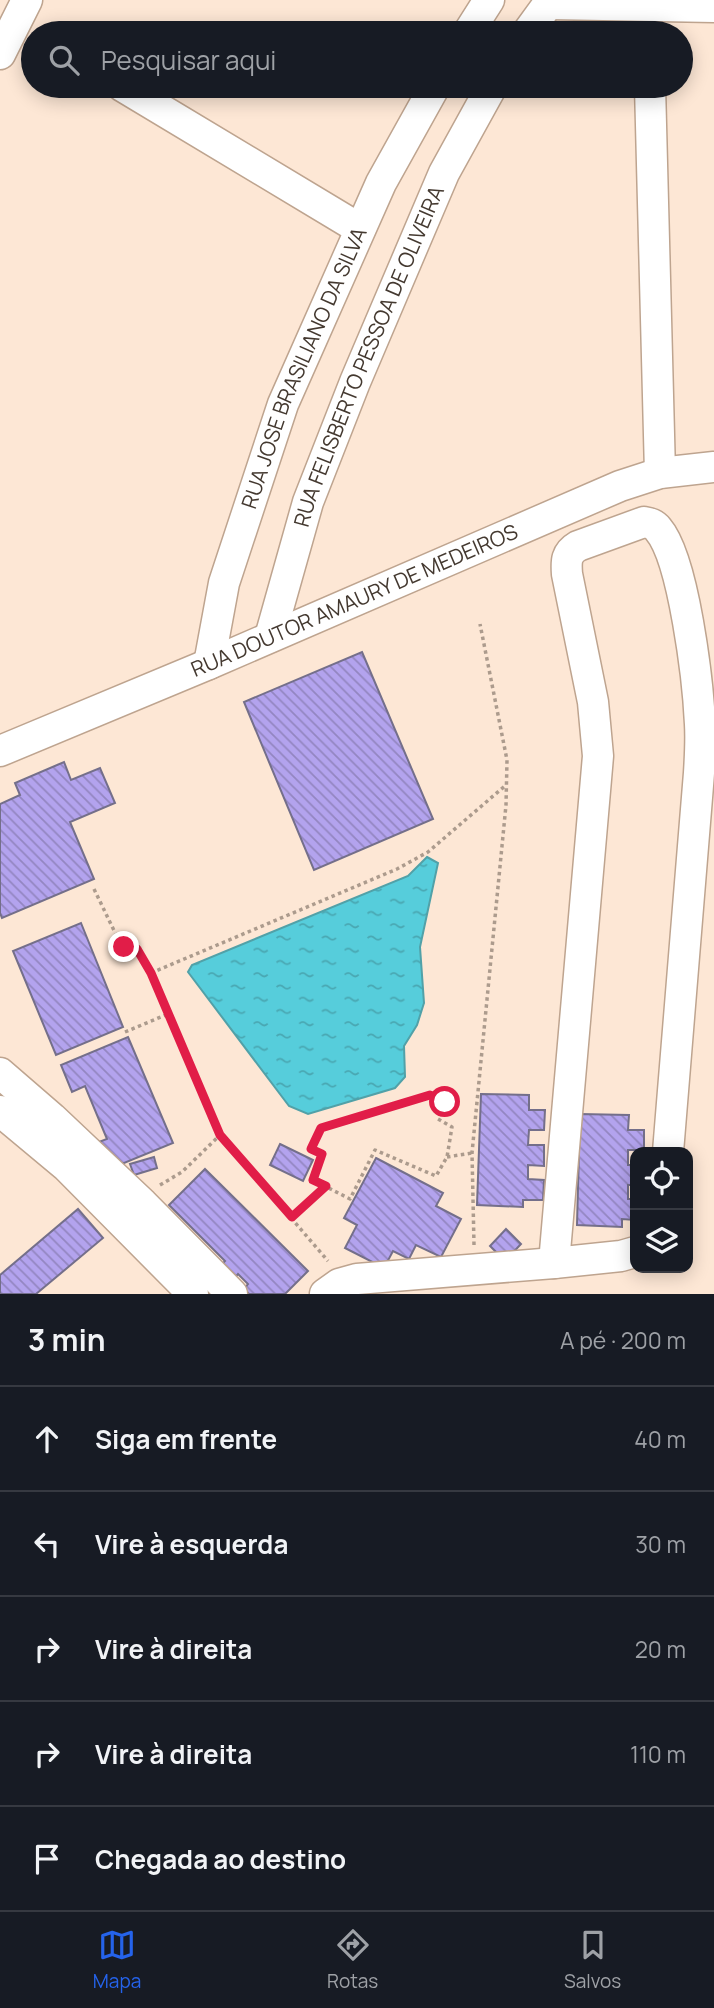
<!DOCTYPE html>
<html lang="pt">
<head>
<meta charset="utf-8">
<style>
  body { margin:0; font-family:Manrope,sans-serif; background:#242831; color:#f1f3f6 }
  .controls { position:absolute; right:21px; bottom:21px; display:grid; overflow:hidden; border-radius:14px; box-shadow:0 4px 18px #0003 }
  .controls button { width:63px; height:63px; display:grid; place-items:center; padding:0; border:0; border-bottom:2px solid #363941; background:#171b24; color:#f1f3f6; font:35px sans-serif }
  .stop { position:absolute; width:21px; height:21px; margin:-16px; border:5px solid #e11d48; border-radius:50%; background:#fff }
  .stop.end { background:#e11d48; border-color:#fff; box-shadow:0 2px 7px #0008 }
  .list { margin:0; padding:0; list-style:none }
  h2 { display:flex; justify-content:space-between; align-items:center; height:91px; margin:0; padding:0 28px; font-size:30px }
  h2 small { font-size:23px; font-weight:400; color:#9ea1a6 }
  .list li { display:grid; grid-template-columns:46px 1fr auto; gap:21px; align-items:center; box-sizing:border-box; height:105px; padding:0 28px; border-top:2px solid #363941 }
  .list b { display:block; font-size:26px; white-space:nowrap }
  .list em { font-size:23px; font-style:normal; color:#9ea1a6 }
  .icon { flex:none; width:38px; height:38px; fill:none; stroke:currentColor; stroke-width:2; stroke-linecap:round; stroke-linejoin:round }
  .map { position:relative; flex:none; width:714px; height:1294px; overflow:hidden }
  .search { position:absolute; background:#171b24; box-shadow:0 4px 18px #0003; left:21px; right:21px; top:21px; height:77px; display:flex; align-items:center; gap:18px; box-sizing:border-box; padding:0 24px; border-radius:38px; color:#9ea1a6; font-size:26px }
  .sheet { height:616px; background:#171b24 }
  nav { display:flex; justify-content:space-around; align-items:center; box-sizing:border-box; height:98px; border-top:2px solid #363941; background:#171b24; font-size:19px; color:#9ea1a6 }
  nav a { display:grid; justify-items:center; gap:4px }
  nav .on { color:#2563eb }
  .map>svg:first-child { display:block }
</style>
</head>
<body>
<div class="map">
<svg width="714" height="1294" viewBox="0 0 714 1294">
  <defs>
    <pattern id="water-ripples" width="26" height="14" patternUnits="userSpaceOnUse" patternTransform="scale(1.75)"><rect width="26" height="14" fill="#56cddb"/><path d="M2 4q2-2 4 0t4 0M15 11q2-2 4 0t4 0" fill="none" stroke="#49a7b2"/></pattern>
    <pattern id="building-back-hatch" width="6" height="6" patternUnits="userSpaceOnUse" patternTransform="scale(1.75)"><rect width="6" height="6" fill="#b3a3ee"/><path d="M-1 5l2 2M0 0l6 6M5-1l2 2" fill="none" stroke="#9386c1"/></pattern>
  </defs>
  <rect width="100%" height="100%" fill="#fde7d5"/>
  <path fill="url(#water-ripples)" stroke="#51a1a8" stroke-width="2" d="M427,857L438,863L420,947L424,1003L417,1025L404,1046L405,1077L395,1088L308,1114L289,1106L188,972L192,965L408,876Z"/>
  <g fill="url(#building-back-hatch)" stroke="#746f8a" stroke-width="2">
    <path d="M362,652L433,819L314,870L244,702Z"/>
    <path d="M64,762L71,780L100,768L115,803L70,822L94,879L2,918L0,913V804L20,795L15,783Z"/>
    <path d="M81,923L123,1027L56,1055L13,951Z"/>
    <path d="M128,1037L173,1143L107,1170L96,1143L107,1139L85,1086L72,1092L61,1065Z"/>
    <path d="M481,1094L529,1095V1110H545L544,1130H529L528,1145H544V1166L528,1165V1179L544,1180L543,1200H523V1207L477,1205Z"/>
    <path d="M580,1114L629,1115L628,1130H644V1150H628V1165H635V1185H628V1199H635V1220L622,1219V1227L577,1225Z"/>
    <path d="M280,1144L313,1160L303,1181L270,1165Z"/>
    <path d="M154,1157L157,1168L134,1175L130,1164Z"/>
    <path d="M376,1158L443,1193L436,1206L461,1219L441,1257L416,1245L409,1259L393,1251L384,1268L345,1248L357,1225L344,1218Z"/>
    <path d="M205,1169L308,1271L285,1294H249L244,1289L248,1284L238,1274L234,1279L220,1266L225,1261L169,1205Z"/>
    <path d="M78,1209L103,1238L36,1294H0V1275Z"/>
    <path d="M506,1229L521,1244L505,1261L490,1246Z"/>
  </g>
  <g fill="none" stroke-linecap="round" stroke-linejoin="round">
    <g stroke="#bea48f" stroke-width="33">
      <g id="minor">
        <path d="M548,4L714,7"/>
        <path d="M468,33L489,0"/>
        <path d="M527,33L551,0"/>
        <path d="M0,54L27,0"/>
        <path d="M122,86L360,229"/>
        <path d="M650,86L660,473"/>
        <path id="s1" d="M270,637L308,502L355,382L444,173L492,86"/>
        <path id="s2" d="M209,664L224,583L283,404L381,183L435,86"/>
        <path id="s3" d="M0,751L209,664L620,486L660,473L714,467"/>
        <path d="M0,1073L52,1118L143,1204L232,1294"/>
        <path d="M0,1111L66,1166L193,1294"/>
        <path d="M554,1263L598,756L593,702L567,574C566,561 566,553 578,546L644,522C650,523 654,524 658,529C684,559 698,682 700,724C701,740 700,757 699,773L668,1152"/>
        <path d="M325,1294L339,1284L357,1279L554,1263L621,1256L635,1252"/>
      </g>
    </g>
    <g stroke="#ac9b8d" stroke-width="3.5" stroke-dasharray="3.5 3.5" stroke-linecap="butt">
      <path d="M94,889L121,945L126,948L137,949L151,973L220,1135L328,1261"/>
      <path d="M151,973L397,869L428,852L506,785"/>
      <path d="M125,1032L168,1014"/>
      <path d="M430,1095L445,1102L438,1119L452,1127L447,1157L436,1176L375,1150L350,1199L313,1180L322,1154L311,1149L321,1128Z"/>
      <path d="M447,1157L472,1153"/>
      <path d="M160,1185L182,1172L220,1135"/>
      <path d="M292,1217L326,1186"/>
      <path d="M474,1245L472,1153L506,805L507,760L480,624"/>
    </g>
    <use href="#minor" stroke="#fff" stroke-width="30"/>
  </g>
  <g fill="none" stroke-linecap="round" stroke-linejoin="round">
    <path stroke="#e11d48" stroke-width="9" d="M124,947L137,949L151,973L220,1135L292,1217L326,1186L313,1180L322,1154L311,1149L321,1128L430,1095L445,1102"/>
  </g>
  <g text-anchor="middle" stroke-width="5" stroke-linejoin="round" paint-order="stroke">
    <g font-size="21" fill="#443930" stroke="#fdf8f3">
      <text dy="7" stroke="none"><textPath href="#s1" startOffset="298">RUA FELISBERTO PESSOA DE OLIVEIRA</textPath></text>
      <text dy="7" stroke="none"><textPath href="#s2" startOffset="312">RUA JOSE BRASILIANO DA SILVA</textPath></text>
      <text dy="7" stroke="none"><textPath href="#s3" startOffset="385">RUA DOUTOR AMAURY DE MEDEIROS</textPath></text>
    </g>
  </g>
</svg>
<div class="controls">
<button><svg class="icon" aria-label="locate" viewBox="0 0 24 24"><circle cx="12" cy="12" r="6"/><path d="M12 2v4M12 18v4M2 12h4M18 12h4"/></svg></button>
<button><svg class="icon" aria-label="layers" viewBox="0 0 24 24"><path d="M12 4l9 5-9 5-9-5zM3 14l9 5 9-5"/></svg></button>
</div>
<div class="stop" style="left:445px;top:1102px"></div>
<div class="stop end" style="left:124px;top:947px"></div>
<div class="search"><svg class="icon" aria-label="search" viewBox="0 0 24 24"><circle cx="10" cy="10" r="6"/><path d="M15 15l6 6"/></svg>Pesquisar aqui</div>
</div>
<section class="sheet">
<h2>3 min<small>A pé · 200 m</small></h2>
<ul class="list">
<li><svg class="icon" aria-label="ahead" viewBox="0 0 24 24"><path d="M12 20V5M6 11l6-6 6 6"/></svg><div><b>Siga em frente</b></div><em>40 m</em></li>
<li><svg class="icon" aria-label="left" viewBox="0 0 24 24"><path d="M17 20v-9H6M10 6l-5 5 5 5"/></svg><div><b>Vire à esquerda</b></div><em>30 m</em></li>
<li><svg class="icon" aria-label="right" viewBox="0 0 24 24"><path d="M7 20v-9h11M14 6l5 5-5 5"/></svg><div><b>Vire à direita</b></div><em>20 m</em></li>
<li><svg class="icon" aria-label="right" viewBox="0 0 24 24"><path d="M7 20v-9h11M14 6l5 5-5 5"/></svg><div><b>Vire à direita</b></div><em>110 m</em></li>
<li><svg class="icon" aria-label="arrive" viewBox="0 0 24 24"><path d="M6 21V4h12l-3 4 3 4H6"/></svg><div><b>Chegada ao destino</b></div></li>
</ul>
</section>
<nav>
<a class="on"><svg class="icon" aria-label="map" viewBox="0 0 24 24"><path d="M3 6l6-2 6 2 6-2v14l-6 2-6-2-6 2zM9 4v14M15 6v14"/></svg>Mapa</a>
<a><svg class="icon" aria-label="directions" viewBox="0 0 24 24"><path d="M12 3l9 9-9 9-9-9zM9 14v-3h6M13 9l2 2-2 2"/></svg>Rotas</a>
<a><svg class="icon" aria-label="saved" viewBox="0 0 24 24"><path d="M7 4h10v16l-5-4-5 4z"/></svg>Salvos</a>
</nav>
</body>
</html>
